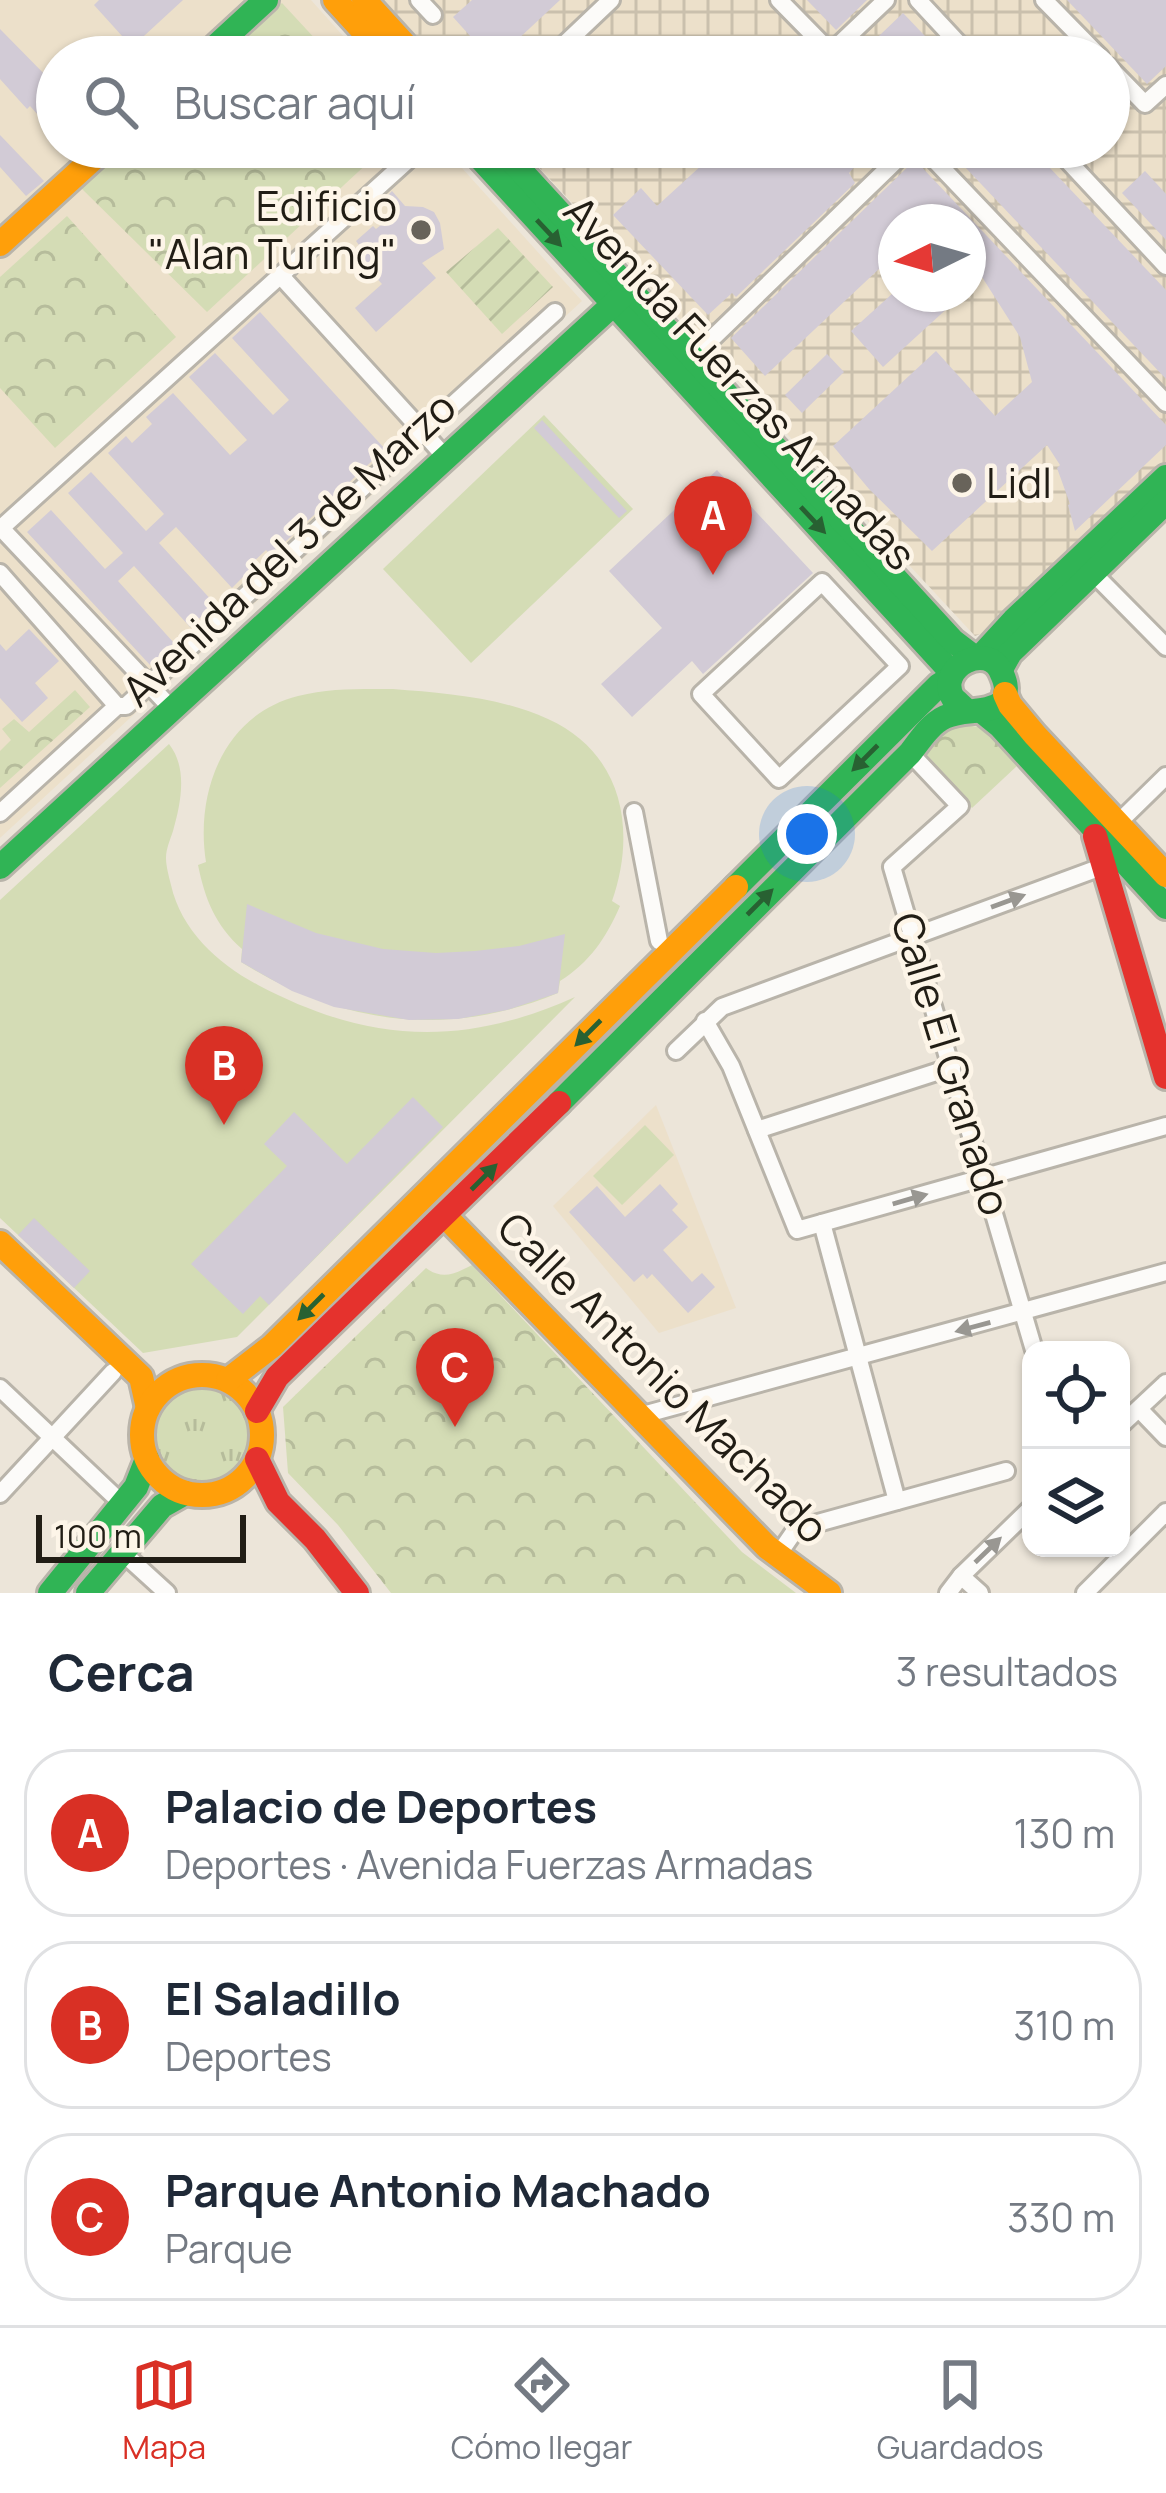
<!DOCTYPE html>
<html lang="es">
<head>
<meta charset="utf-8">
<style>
  body { margin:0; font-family:Manrope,sans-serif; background:#f2f2f3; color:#1f2937 }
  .controls { position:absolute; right:36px; bottom:36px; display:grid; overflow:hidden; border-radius:24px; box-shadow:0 3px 9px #0004 }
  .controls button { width:108px; height:108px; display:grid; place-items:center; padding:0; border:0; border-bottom:3px solid #e0e1e3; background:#fff; color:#1f2937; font:60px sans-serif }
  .compass { position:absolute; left:878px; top:204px; width:108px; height:108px; border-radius:50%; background:#fff; box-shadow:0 3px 9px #0004; rotate:265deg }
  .scale { position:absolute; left:36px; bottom:30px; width:210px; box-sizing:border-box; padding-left:12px; border:6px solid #211d15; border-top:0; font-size:33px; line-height:42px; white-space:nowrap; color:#211d15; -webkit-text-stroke:9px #fdf5e8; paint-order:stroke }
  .you { position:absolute; left:807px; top:834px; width:42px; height:42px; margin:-30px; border:9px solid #fff; border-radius:50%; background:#1a73e8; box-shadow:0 0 0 18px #1a73e833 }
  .badge { display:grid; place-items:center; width:78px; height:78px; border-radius:50%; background:#d93025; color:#fff; font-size:39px; font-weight:700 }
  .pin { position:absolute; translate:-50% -99px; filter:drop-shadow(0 3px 6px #0008) }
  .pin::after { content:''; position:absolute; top:63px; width:42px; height:36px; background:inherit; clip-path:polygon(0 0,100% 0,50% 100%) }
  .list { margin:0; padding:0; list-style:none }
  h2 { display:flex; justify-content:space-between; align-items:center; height:156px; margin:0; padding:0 48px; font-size:51px }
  h2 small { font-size:39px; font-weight:400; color:#747a83 }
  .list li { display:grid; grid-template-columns:78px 1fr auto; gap:36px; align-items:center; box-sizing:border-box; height:168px; margin:0 24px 24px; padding:0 24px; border:3px solid #e0e1e3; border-radius:48px }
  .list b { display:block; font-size:45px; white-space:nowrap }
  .list p { margin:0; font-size:39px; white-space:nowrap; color:#747a83 }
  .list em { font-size:39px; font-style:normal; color:#747a83 }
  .icon { flex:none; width:66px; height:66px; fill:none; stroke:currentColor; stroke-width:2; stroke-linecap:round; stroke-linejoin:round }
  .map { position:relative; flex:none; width:1166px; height:1593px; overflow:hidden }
  .search { position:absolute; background:#fff; box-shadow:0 3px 9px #0004; left:36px; right:36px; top:36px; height:132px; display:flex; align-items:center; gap:30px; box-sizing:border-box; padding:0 42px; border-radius:66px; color:#747a83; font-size:45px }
  .sheet { height:732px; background:#fff }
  nav { display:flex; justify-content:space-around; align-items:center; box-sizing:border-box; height:168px; border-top:3px solid #e0e1e3; background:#fff; font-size:33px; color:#747a83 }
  nav a { display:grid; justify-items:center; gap:6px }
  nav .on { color:#d93025 }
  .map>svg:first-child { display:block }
</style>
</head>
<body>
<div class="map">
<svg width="1166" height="1593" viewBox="0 0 1166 1593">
  <defs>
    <pattern id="industrial-grid" width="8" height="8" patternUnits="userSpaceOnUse" patternTransform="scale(3)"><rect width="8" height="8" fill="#ece0ca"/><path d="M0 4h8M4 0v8" fill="none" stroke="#cac0ad"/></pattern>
    <pattern id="grass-tufts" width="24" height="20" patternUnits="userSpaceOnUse" patternTransform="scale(3)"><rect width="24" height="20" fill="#d4dcb5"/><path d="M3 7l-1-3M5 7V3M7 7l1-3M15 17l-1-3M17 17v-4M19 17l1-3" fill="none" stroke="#b6bc9b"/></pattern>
    <pattern id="forest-crowns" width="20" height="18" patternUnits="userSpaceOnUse" patternTransform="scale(3)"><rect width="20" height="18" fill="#d4dcb5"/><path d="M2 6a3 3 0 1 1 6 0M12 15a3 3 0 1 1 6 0" fill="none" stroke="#b6bc9b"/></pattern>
    <pattern id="garden-furrows" width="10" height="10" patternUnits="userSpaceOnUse" patternTransform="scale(3)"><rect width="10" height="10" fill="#d4dcb5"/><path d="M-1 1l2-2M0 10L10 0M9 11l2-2" fill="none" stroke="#b6bc9b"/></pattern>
  </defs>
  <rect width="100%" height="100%" fill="#ece5d9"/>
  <path fill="url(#industrial-grid)" fill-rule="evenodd" d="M384,0H1166V462L988,631L975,636L520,147H1109V57H436ZM896,222H968V294H896Z"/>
  <g fill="#ece0ca">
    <path d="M0,0H311L362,57H57V147H443L582,301L0,838Z"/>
    <path d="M656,1105L736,1308L659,1333L553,1206Z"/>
  </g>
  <circle fill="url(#grass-tufts)" cx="201" cy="1434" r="51"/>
  <g fill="url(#forest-crowns)">
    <path d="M282,3L332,57H219Z"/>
    <path d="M119,147H385L207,312L80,187Z"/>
    <path d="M67,216L176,337L55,448L0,388V277Z"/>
    <path d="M75,690L90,707L0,788V751L11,740L2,729L14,719L29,732Z"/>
    <path d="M957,724L986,728L1020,763L972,808L923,751L941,733Z"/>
    <path d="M472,1265L742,1552L796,1593H391L338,1525L288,1473L283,1407L426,1268C442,1280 455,1274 472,1265Z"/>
  </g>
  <path fill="url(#garden-furrows)" d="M498,228L553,287L502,334L446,272Z"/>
  <g fill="#d4dcb5">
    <path d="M544,415L633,509L471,663L383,569Z"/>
    <path d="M393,689C444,693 500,697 548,719C623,753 637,830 612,901L620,906C606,938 590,962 560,981L558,993C447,1039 342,1025 241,962L242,949C215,925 205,899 198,865L206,862C195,793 223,715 298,696C329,688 361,689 393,689Z"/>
    <path d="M169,744C188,768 181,803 173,831C170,840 166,849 166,858C166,866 169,877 171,885C181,930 218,964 258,985C368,1043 461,1048 575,997L237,1337L143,1353L0,1218V900Z"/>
    <path d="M645,1125L674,1155L622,1205L593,1176Z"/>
  </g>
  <g fill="#d2cbd6">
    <path d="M99,0H183L132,47L94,5Z"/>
    <path d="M472,0H560L499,57H489L453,17Z"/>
    <path d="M807,0H867L836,30Z"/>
    <path d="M1067,0H1166V66L1147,84Z"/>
    <path d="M903,13L945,57H857Z"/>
    <path d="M0,29L54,84L51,87L57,93V136L30,106L27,109L0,79Z"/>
    <path d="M0,135L44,181L26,196L0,167Z"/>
    <path d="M827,147H892L879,160L870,150L849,173L855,183L736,297L732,293L708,315L613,215L641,188L657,206L703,164L764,154L769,159L778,150L796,166L801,160L808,167Z"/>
    <path d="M946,147H1030L1166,290V379Z"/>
    <path d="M915,160L1166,425V445L1075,531L1068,505L1070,504L1057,468L1060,465L1047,445L932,551L869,489L833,446L936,351L995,416L1032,382L1020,337L982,277L968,290V222H896V253L765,376L731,338Z"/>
    <path d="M1145,171L1166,194V240L1122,193Z"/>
    <path d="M392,191L405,206L423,207L434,212L440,223L444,249L422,263L436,278L376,332L355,308L382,284L352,251L359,245L356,241L373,226L376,229L396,213L386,197Z"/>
    <path d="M892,294H963L883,367L851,331Z"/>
    <path d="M260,312L385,449L271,555L266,550L249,566L251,569L232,588L176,527L159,543L215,604L190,627L134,566L118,581L174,643L150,665L27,532L51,510L105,569L123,553L68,493L91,472L146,531L164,514L108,453L126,436L132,443L152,424L146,417L173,393L230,455L247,440L189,377L215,353L273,415L289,400L232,338Z"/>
    <path d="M827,354L844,372L802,413L785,395Z"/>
    <path d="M542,420L627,511L619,518L534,428Z"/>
    <path d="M717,470L813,573L703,674L692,661L632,717L601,684L662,628L609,571Z"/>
    <path d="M29,629L59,661L35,683L48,698L22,722L0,698V644L6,651Z"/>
    <path d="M247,904L316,933L383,949L436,953L475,951L519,946L565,934L558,993L507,1010L458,1019L409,1020L334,1007L292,991L241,962Z"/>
    <path d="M413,1097L443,1127L269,1305L260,1296L243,1314L191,1264L287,1166L264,1144L294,1112L347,1164Z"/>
    <path d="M660,1184L678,1204L672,1210L688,1227L663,1250L692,1282L702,1273L715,1287L688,1313L652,1274L647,1279L643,1274L634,1282L569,1212L597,1186L625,1217Z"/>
    <path d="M34,1218L90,1271L74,1288L18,1235Z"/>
  </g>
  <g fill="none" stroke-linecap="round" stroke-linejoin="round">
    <g stroke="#b9b4aa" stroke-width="22">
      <g id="street">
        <path d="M419,0L433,15"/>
        <path d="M779,0L835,57"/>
        <path d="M918,0L971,57"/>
        <path d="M1044,0L1100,57"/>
        <path d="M551,57L611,0"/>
        <path d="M826,57L886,0"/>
        <path d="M1109,67L1145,104L1166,85"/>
        <path d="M922,147L1166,403"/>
        <path d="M1055,147L1166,266"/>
        <path d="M694,356L910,147"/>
        <path d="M446,458L423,432L555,312"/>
        <path d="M1,528L172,709"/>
        <path d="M0,529L419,150"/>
        <path d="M0,573L117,706L0,813"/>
        <path d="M1093,573L1166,647"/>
        <path d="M822,582L900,666L779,779L701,694Z"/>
        <path d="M117,706H126L423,432L280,275"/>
        <path d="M910,753L960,806L892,867L1034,1350"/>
        <path d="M634,812L659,941"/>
        <path d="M1118,823L1166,776"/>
        <path d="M705,1021L731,1066L797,1230L1166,1126"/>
        <path d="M676,1051L722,1007L1104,866"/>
        <path d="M757,1130L952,1067"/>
        <path d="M822,1223L897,1501"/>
        <path d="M0,1388L113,1495"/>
        <path d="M1139,1409L1166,1437"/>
        <path d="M639,1416L1166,1272"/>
        <path d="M1121,1425L1166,1383"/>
        <path d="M0,1494L113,1372"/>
        <path d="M122,1552L167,1593"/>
        <path d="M778,1555L796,1529L1006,1471"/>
        <path d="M961,1576L980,1593"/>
        <path d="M948,1593L961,1576L1031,1508"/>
        <path d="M1085,1593L1166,1512"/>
      </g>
    </g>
    <g stroke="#b9b4aa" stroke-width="30">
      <g id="fast">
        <path d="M204,57L266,0"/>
        <path d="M470,147L952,673"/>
        <path d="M499,147L953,641L974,657"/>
        <path d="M980,657L1014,620L1166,477"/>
        <path d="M1001,669L1010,653L1166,502"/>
        <path d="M984,713L1000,726L1166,907"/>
        <path d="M0,867L631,288"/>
        <path d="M736,887L939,685L950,678"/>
        <path d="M559,1103L910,753C920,740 930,724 945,717C964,708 985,715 1003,702C1007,691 1007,685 1002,674C989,639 935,668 953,698C954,699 966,710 967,711"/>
        <path d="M50,1593L136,1487L147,1459"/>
        <path d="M88,1593L162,1506L185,1493"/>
      </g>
    </g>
    <g stroke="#b9b4aa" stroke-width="30">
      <g id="slow">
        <path d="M335,0L387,57"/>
        <path d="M364,0L416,57"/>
        <path d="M0,244L106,147"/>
        <path d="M1005,694L1010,705L1035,735L1166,875"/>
        <path d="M445,1216L767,1547L829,1593"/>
        <path d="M0,1243L141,1377L148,1408"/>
        <circle cx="202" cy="1435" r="60"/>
        <path d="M228,1380L272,1346L736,887"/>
      </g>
    </g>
    <g stroke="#b9b4aa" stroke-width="30">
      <g id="jam">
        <path d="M1095,836L1166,1077"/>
        <path d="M257,1411L277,1377L559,1103"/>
        <path d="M257,1459L278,1502L315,1539L357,1593"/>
      </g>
    </g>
    <use href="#street" stroke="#fcfbf9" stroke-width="16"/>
    <use href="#fast" stroke="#30b455" stroke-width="24"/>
    <use href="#slow" stroke="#ff9f0a" stroke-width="24"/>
    <use href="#jam" stroke="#e5322d" stroke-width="24"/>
  </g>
  <defs><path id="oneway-solid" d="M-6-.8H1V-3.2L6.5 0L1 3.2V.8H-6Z" transform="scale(3)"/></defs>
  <g fill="#286132">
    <use href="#oneway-solid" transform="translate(549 233) rotate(47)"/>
    <use href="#oneway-solid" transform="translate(813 520) rotate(47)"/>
    <use href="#oneway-solid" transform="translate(865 758) rotate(135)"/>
    <use href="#oneway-solid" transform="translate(760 902) rotate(-45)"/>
    <use href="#oneway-solid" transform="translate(588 1033) rotate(135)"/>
    <use href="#oneway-solid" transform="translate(484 1177) rotate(-45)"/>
    <use href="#oneway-solid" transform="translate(311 1307) rotate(135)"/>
  </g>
  <g fill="#999792">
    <use href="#oneway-solid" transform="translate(1008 901) rotate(-20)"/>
    <use href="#oneway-solid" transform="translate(910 1199) rotate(-16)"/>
    <use href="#oneway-solid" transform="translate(973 1327) rotate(165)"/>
    <use href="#oneway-solid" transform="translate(988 1550) rotate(-44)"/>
  </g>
  <g fill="#68635a" stroke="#fdf5e8" stroke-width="4.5">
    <circle cx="421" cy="230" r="12"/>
    <circle cx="962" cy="483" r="12"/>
  </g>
  <g text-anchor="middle" stroke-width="9" stroke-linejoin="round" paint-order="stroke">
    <g font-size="42" fill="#211d15" stroke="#fdf5e8" text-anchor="end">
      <text x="397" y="221">Edificio<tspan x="397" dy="48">"Alan Turing"</tspan></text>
      <text x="986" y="498" text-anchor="start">Lidl</text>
    </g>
    <g font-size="42" fill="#211d15" stroke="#fdf5e8">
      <text transform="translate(740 383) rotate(47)" y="15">Avenida Fuerzas Armadas</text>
      <text transform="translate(289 549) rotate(-43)" y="15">Avenida del 3 de Marzo</text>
      <text transform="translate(951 1064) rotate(73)" y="15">Calle El Granado</text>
      <text transform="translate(663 1378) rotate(45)" y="15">Calle Antonio Machado</text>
    </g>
  </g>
</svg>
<div class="controls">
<button><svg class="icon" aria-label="locate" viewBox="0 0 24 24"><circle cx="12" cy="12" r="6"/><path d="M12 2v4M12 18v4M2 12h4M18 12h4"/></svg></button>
<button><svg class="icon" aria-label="layers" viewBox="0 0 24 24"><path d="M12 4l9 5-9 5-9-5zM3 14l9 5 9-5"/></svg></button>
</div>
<svg class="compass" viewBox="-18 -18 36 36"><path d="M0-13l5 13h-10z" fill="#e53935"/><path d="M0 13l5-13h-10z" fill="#747a83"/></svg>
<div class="scale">100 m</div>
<div class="you"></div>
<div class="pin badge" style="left:713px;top:575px">A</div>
<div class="pin badge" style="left:224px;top:1125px">B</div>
<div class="pin badge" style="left:455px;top:1427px">C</div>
<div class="search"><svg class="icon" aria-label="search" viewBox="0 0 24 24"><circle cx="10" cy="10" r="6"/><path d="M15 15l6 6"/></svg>Buscar aquí</div>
</div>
<section class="sheet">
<h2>Cerca<small>3 resultados</small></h2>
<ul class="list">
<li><span class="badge">A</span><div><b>Palacio de Deportes</b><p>Deportes · Avenida Fuerzas Armadas</p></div><em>130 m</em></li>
<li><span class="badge">B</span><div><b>El Saladillo</b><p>Deportes</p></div><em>310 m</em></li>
<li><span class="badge">C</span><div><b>Parque Antonio Machado</b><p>Parque</p></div><em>330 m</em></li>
</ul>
</section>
<nav>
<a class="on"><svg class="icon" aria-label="map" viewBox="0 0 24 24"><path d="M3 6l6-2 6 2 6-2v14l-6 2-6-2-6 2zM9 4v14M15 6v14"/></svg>Mapa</a>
<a><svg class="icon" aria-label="directions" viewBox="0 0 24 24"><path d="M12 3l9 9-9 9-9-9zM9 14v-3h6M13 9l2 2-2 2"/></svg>Cómo llegar</a>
<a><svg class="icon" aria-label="saved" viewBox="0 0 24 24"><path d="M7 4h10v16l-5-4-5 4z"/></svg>Guardados</a>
</nav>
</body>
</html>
